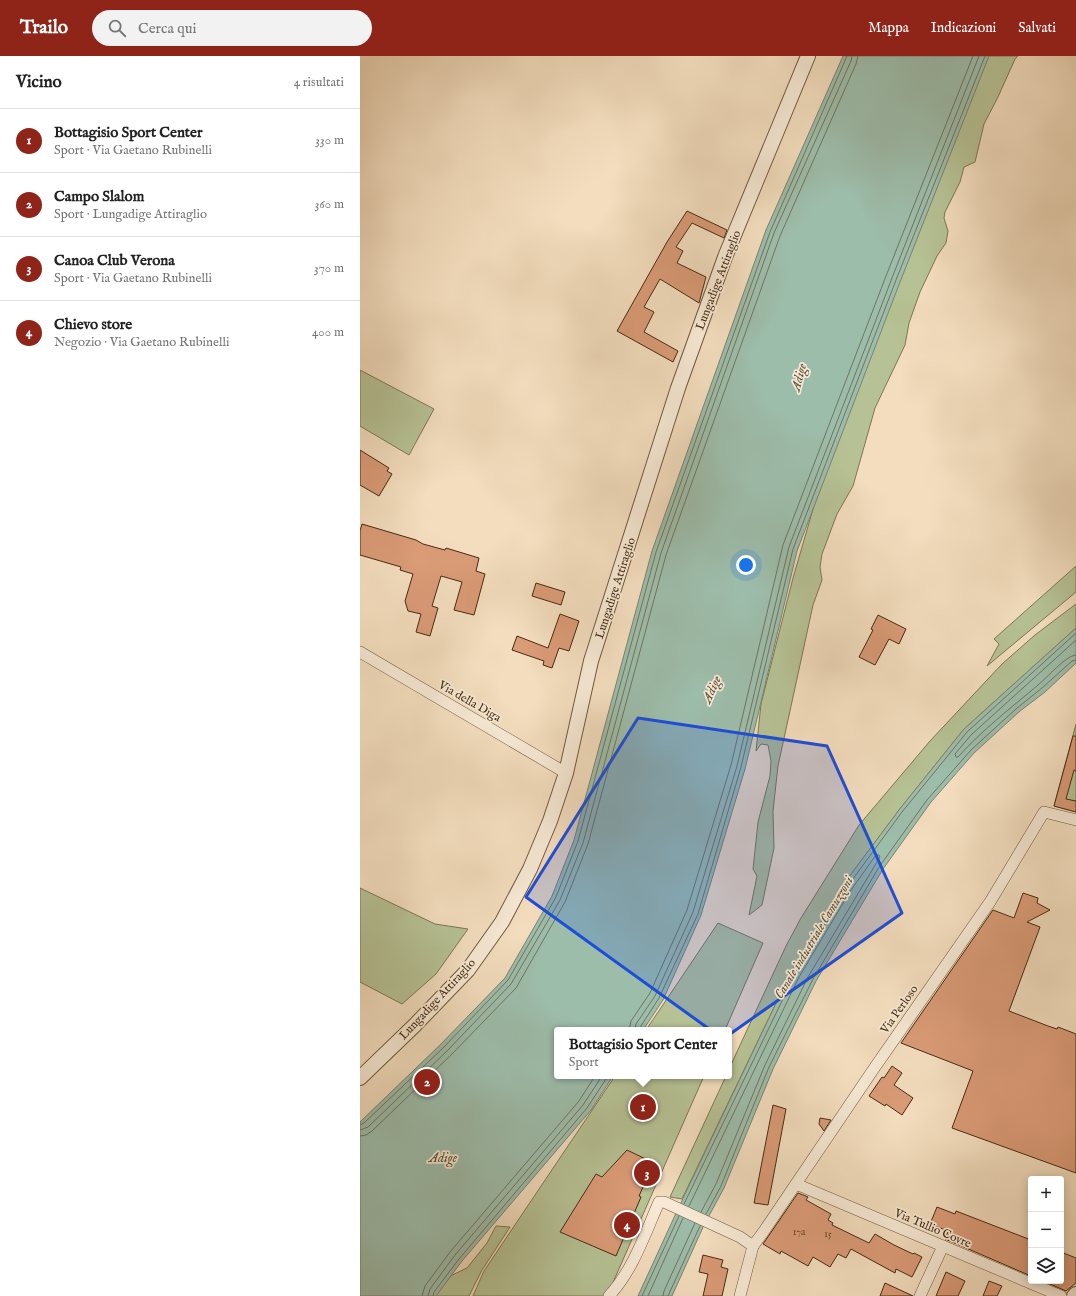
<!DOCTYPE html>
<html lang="it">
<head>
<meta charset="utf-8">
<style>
  body { margin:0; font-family:"IM FELL English",serif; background:#f2f2f2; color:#222 }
  .controls { position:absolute; right:12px; bottom:12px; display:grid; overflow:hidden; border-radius:4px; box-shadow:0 2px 10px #0003 }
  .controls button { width:36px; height:36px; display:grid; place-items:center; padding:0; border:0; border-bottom:1px solid #e0e0e0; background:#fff; color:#222; font:20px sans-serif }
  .you { position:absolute; left:386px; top:509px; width:14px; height:14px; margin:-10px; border:3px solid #fff; border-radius:50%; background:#1a73e8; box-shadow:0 0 0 6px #1a73e833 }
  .badge { display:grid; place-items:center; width:26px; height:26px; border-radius:50%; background:#8f2418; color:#fff; font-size:13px; font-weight:700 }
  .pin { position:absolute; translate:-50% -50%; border:2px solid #fff; box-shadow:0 1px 4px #0006 }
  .popup { position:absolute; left:194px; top:971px; width:178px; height:52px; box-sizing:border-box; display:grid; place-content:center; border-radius:4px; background:#fff; filter:drop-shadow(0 1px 3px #0005); font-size:13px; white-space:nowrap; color:#767676 }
  .popup b { font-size:15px; color:#222 }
  .popup::after { content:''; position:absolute; left:50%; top:100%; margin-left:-8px; border:8px solid transparent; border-top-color:#fff }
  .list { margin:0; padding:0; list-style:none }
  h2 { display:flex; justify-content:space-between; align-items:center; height:52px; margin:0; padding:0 16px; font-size:17px }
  h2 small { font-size:13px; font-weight:400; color:#767676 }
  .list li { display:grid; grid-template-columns:26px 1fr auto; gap:12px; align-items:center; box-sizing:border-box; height:64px; padding:0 16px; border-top:1px solid #e0e0e0 }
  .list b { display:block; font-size:15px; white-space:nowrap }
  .list p { margin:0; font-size:13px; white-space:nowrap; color:#767676 }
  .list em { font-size:13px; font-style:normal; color:#767676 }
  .icon { flex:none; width:22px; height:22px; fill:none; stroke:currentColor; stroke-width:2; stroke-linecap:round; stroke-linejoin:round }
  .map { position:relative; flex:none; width:716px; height:1240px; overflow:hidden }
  header { display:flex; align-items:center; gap:24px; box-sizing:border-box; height:56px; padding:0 20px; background:#8f2418; color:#fff }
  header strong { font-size:19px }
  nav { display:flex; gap:22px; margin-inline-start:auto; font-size:14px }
  .search { width:280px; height:36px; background:#f2f2f2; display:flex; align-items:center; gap:10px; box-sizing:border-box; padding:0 14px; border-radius:22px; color:#767676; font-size:15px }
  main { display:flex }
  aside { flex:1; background:#fff }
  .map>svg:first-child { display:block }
</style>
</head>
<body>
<header>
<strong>Trailo</strong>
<div class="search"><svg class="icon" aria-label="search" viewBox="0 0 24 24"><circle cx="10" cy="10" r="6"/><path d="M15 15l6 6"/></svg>Cerca qui</div>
<nav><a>Mappa</a><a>Indicazioni</a><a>Salvati</a></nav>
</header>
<main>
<aside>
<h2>Vicino<small>4 risultati</small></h2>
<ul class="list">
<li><span class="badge">1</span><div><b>Bottagisio Sport Center</b><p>Sport · Via Gaetano Rubinelli</p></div><em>330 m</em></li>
<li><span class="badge">2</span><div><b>Campo Slalom</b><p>Sport · Lungadige Attiraglio</p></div><em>360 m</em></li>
<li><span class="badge">3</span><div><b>Canoa Club Verona</b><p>Sport · Via Gaetano Rubinelli</p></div><em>370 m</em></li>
<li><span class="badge">4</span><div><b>Chievo store</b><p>Negozio · Via Gaetano Rubinelli</p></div><em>400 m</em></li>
</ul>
</aside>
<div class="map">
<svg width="716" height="1240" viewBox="0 0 716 1240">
  <rect width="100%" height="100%" fill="#f3ddbe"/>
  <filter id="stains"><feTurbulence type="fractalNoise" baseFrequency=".005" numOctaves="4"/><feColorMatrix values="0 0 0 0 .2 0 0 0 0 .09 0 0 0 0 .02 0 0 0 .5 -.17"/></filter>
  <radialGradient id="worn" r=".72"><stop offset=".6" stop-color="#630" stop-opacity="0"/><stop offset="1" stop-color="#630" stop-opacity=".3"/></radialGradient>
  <g fill="#b6c295" stroke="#7e7652">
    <path d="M622,0H658L655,3L638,41L624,68L615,106L604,111L600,126L585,156L584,162L588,175L586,187L577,200L560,236L549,267L545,289L515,352L493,430L477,458L462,498L460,511L462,524L453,549L418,710L413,755L414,792L402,849L389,859L397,820L393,813L398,766L410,720L411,705L408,689L401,688L396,695L401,648L433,522L458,436Z"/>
    <path d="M0,314L74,353L49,399L0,370Z"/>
    <path d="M716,510V536L627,610L639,588L634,583Z"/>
    <path d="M716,548V572L604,673L539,754L483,829L431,916L322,1143L310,1141L366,1020H369V1013L426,890L441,862L499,769L570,685L642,608L675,579Z"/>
    <path d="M716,668V756L694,750Z"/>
    <path d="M0,832L75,868L108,873L76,918L42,948L0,926Z"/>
    <path d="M358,867L403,887L365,974H286Z"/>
    <path d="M255,1020H344L247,1240H113L124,1215Z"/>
    <path d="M136,1170L150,1171L122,1214L109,1240H72L88,1221L107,1212L127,1187Z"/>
  </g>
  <g fill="#9dbdab" stroke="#7a836d">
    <path d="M483,0H629L540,226L437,495L385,713L341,859L303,944L283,974H197V1020H253L231,1054L102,1205L76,1240H0V1066L81,988L145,922L192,840L214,784L292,495L406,174Z"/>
    <path d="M716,572V607L685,636L660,655L614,697L571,746L523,813L456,925L413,1013L364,1132L344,1169L312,1240H278L317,1155L431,916L483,829L539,754L604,673Z"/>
  </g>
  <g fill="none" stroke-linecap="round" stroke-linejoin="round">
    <g stroke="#71745e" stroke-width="1">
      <path d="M716,584L611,679L595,698L596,701H598C622,674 651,652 678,629C687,622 705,600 716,599"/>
      <path d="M269,974L271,965L290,937L327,854L371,709L423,489L526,220L613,0"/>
      <path d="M275,974L276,968L295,940L333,856L377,710L429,491L532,222L619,0"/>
      <path d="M280,974L281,970L299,942L338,858L381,711L433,493L536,224L625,0"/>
      <path d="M0,1069L4,1067L84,991L148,924L196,841L218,785L296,496L410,176L487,0"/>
      <path d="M0,1074L8,1071L88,994L151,928L200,844L223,787L301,497L414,177L491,5L492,0"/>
      <path d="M0,1080L6,1079L12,1075L92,998L156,932L205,846L228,788L306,499L420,180L496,8L498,0"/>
      <path d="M324,1148L435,918L487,831L542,756L607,676L716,577"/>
      <path d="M329,1150L439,921L491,834L516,799H519L520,801L448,921L405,1009L356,1128L341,1156"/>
      <path d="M346,1158L361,1130L409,1011L453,923L519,811L567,744L611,694L657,652L682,632L712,605L716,604"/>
      <path d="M62,1240L65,1230L90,1196L219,1045L235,1020"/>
      <path d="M68,1240L70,1233L95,1199L223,1049L242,1020"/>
      <path d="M73,1240L74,1236L99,1203L227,1052L248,1020"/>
      <path d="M282,1240L319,1160"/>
      <path d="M288,1240L323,1162"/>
      <path d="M303,1240L304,1235L335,1167"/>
      <path d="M308,1240L340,1170"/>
    </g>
  </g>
  <g fill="#da9b77" stroke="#452b10">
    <path d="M327,155L367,174L364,182L332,167L316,191L323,195L317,207L346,221L339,247L300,223L284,251L294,256L284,276L318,295L313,306L257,275L307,186Z"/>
    <path d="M0,394L29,412L27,415L32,418L19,440L0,429Z"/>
    <path d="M2,468L56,484L63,488L85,494L86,492L119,502L116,515L125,518L114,559L94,554L102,526L81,520L72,550L78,552L70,580L56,576L61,558L48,555L45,545L53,518L40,514L41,511L0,499V475Z"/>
    <path d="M176,527L205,536L201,549L172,540Z"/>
    <path d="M200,558L219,565L209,595L199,592L192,612L183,609L184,605L152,594L157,580L188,592Z"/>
    <path d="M518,559L546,573L539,588L529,583L515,609L499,601L513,574L511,573Z"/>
    <path d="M713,680H716V715L714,714L706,743L716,745V756L694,750Z"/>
    <path d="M663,837L678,842L677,847L690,854L667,866L680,871L649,955L688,970L697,973L698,971L716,978V1117L592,1072L613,1015L541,987L633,854L654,862Z"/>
    <path d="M532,1010L542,1017L534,1029L553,1042L542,1059L526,1048L525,1050L509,1040L522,1021L524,1022Z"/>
    <path d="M413,1049L426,1053L408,1149L394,1147Z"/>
    <path d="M460,1062L471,1064L464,1075L459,1068Z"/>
    <path d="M267,1094L294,1107L279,1140L281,1141L256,1200L200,1176L236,1118L242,1121Z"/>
    <path d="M438,1137L448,1141L446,1144L471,1158L468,1164L473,1167L472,1169L509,1187L515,1178L534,1189L553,1198L554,1197L562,1201L552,1221L536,1213L535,1217L491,1193L486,1202L478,1198L470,1211L453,1201L448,1210L421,1195L420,1198L403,1188Z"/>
    <path d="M577,1151L595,1158L596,1155L671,1184V1220L585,1183L588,1175L570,1168Z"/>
    <path d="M701,1196L716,1202V1227L706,1235L683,1225H701Z"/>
    <path d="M343,1199L363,1204L361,1211L368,1213L362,1240H343L348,1218L339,1216Z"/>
    <path d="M586,1216L605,1225L598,1240H576Z"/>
    <path d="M629,1225L642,1230L637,1240H623Z"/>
    <path d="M525,1227L553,1240H520Z"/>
  </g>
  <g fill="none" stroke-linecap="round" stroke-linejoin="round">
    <g stroke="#70583c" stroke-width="12">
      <g id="minor">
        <path d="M0,596L206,717"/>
        <path d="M436,1128L701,1240"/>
        <path d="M393,1190L404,1175L515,1011L630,846L684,756L716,764"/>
        <path d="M249,1240C273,1214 285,1178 299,1146H304L380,1181L393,1190L380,1240"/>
        <path d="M560,1240L583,1190"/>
      </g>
    </g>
    <g stroke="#70583c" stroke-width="16">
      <g id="tertiary">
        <path d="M0,1022L55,969L108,914L142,866L170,813L190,765L206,717L231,605L318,332L365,201L448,0"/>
        <path d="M714,1240L716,1238"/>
      </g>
    </g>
    <use href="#minor" stroke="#f7e9d5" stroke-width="11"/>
    <use href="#tertiary" stroke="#f7e9d5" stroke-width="14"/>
  </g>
  <path fill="#1d4ed8" fill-opacity="0.2" stroke="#1d4ed8" stroke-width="3" stroke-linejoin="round" d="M278,662L467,690L542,857L363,983L166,841Z"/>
  <g text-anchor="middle" stroke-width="3.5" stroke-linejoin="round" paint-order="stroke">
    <g font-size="10" fill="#6a472a">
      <text x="439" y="1179">17a</text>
      <text x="468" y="1181">15</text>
    </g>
    <g font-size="12" fill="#452b10" stroke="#f7e9d5">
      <text transform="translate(358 224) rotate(-69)" y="4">Lungadige Attiraglio</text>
      <text transform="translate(255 532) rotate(-72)" y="4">Lungadige Attiraglio</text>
      <text transform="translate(110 645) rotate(30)" y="4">Via della Diga</text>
      <text transform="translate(77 943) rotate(-47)" y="4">Lungadige Attiraglio</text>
      <text transform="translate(539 953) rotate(-55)" y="4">Via Perloso</text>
      <text transform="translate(573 1172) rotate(23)" y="4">Via Tullio Covre</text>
    </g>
    <g font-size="13" font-style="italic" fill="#5b5037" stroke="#f7e9d5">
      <text transform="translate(438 321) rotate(-75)" y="5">Adige</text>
      <text transform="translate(351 633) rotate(-66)" y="5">Adige</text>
      <text transform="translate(453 881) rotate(-59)" y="5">Canale industriale Camuzzoni</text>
      <text x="83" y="1106">Adige</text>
    </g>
  </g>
  <rect width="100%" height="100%" filter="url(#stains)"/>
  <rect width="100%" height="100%" fill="url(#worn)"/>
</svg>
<div class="controls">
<button>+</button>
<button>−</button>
<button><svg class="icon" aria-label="layers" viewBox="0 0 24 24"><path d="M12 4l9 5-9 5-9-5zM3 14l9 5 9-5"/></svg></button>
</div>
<div class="you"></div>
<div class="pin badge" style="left:283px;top:1051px">1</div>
<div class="popup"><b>Bottagisio Sport Center</b>Sport</div>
<div class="pin badge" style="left:67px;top:1026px">2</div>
<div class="pin badge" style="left:287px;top:1117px">3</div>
<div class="pin badge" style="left:267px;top:1169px">4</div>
</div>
</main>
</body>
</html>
